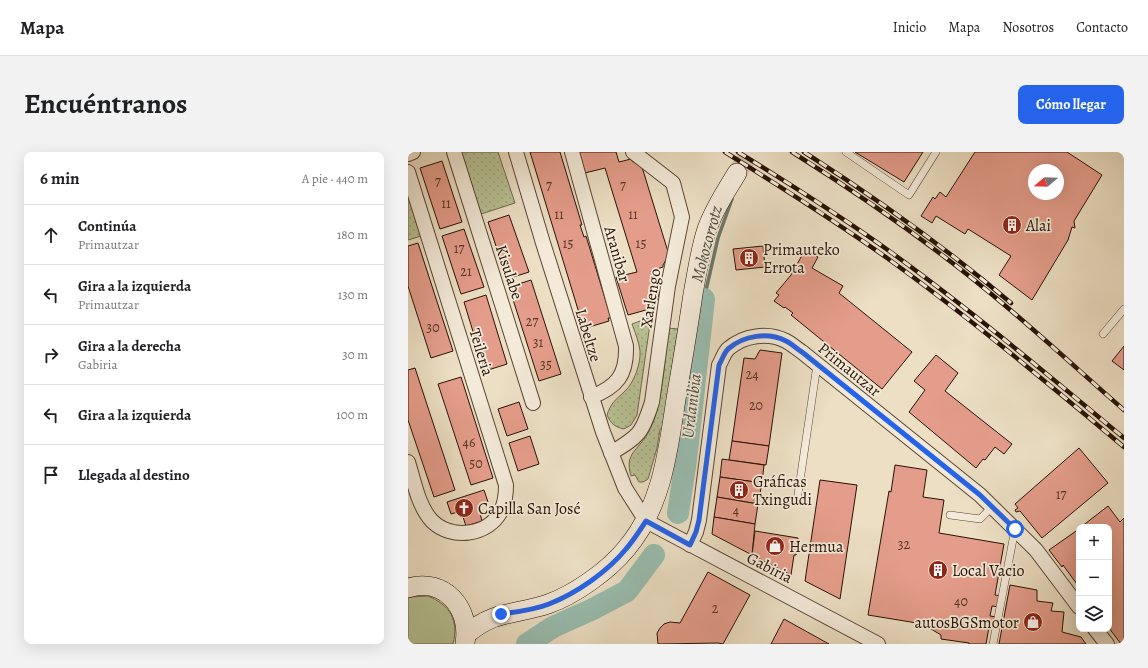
<!DOCTYPE html>
<html lang="es">
<head>
<meta charset="utf-8">
<style>
  body { margin:0; font-family:Alegreya,serif; background:#f2f2f2; color:#202124 }
  .controls { position:absolute; right:12px; bottom:12px; display:grid; overflow:hidden; border-radius:8px; box-shadow:0 4px 16px #0002 }
  .controls button { width:36px; height:36px; display:grid; place-items:center; padding:0; border:0; border-bottom:1px solid #e0e0e0; background:#fff; color:#202124; font:20px sans-serif }
  .compass { position:absolute; left:620px; top:12px; width:36px; height:36px; border-radius:50%; background:#fff; box-shadow:0 4px 16px #0002; rotate:251deg }
  .stop { position:absolute; width:12px; height:12px; margin:-9px; border:3px solid #2563eb; border-radius:50%; background:#fff }
  .stop.end { background:#2563eb; border-color:#fff; box-shadow:0 1px 4px #0008 }
  .list { margin:0; padding:0; list-style:none }
  h2 { display:flex; justify-content:space-between; align-items:center; height:52px; margin:0; padding:0 16px; font-size:17px }
  h2 small { font-size:13px; font-weight:400; color:#757577 }
  .list li { display:grid; grid-template-columns:26px 1fr auto; gap:12px; align-items:center; box-sizing:border-box; height:60px; padding:0 16px; border-top:1px solid #e0e0e0 }
  .list b { display:block; font-size:15px; white-space:nowrap }
  .list p { margin:0; font-size:13px; white-space:nowrap; color:#757577 }
  .list em { font-size:13px; font-style:normal; color:#757577 }
  .icon { flex:none; width:22px; height:22px; fill:none; stroke:currentColor; stroke-width:2; stroke-linecap:round; stroke-linejoin:round }
  .map { position:relative; flex:none; width:716px; height:492px; overflow:hidden; border-radius:8px }
  header { display:flex; align-items:center; gap:24px; box-sizing:border-box; height:56px; padding:0 20px; background:#fff; border-bottom:1px solid #e0e0e0 }
  header strong { font-size:19px }
  nav { display:flex; gap:22px; margin-inline-start:auto; font-size:14px }
  .intro { display:flex; align-items:center; justify-content:space-between; box-sizing:border-box; height:96px; padding:0 24px }
  h1 { margin:0; font-size:28px }
  .button { padding:10px 18px; border-radius:8px; background:#2563eb; color:#fff; font-size:14px; font-weight:700 }
  main { display:flex; gap:24px; padding:0 24px }
  aside { flex:1; background:#fff; border-radius:8px; box-shadow:0 4px 16px #0002 }
  .map>svg:first-child { display:block }
</style>
</head>
<body>
<header>
<strong>Mapa</strong>
<nav><a>Inicio</a><a>Mapa</a><a>Nosotros</a><a>Contacto</a></nav>
</header>
<div class="intro"><h1>Encuéntranos</h1><a class="button">Cómo llegar</a></div>
<main>
<aside>
<h2>6 min<small>A pie · 440 m</small></h2>
<ul class="list">
<li><svg class="icon" aria-label="ahead" viewBox="0 0 24 24"><path d="M12 20V5M6 11l6-6 6 6"/></svg><div><b>Continúa</b><p>Primautzar</p></div><em>180 m</em></li>
<li><svg class="icon" aria-label="left" viewBox="0 0 24 24"><path d="M17 20v-9H6M10 6l-5 5 5 5"/></svg><div><b>Gira a la izquierda</b><p>Primautzar</p></div><em>130 m</em></li>
<li><svg class="icon" aria-label="right" viewBox="0 0 24 24"><path d="M7 20v-9h11M14 6l5 5-5 5"/></svg><div><b>Gira a la derecha</b><p>Gabiria</p></div><em>30 m</em></li>
<li><svg class="icon" aria-label="left" viewBox="0 0 24 24"><path d="M17 20v-9H6M10 6l-5 5 5 5"/></svg><div><b>Gira a la izquierda</b></div><em>100 m</em></li>
<li><svg class="icon" aria-label="arrive" viewBox="0 0 24 24"><path d="M6 21V4h12l-3 4 3 4H6"/></svg><div><b>Llegada al destino</b></div></li>
</ul>
</aside>
<div class="map">
<svg width="716" height="492" viewBox="0 0 716 492">
  <defs>
    <pattern id="grass-dots" width="8" height="8" patternUnits="userSpaceOnUse"><rect width="8" height="8" fill="#b7c295"/><path d="M2 2h.1M6 6h.1" fill="none" stroke="#9da67f" stroke-width="1.8" stroke-linecap="round"/></pattern>
  </defs>
  <rect width="100%" height="100%" fill="#ecdfc4"/>
  <filter id="stains"><feTurbulence type="fractalNoise" baseFrequency=".005" numOctaves="4"/><feColorMatrix values="0 0 0 0 .2 0 0 0 0 .09 0 0 0 0 .02 0 0 0 .5 -.17"/></filter>
  <radialGradient id="worn" r=".72"><stop offset=".6" stop-color="#630" stop-opacity="0"/><stop offset="1" stop-color="#630" stop-opacity=".3"/></radialGradient>
  <g fill="url(#grass-dots)" stroke="#6f6a4c">
    <path d="M53,0H90L107,51L73,62Z"/>
    <path d="M0,45L13,84L0,88Z"/>
    <path d="M243,165L229,263L223,273L216,277C207,275 203,272 199,263C203,250 208,248 217,239C226,231 233,211 232,199C231,190 227,180 224,172Z"/>
    <path d="M260,176L270,177L255,277H252L249,296L240,327L235,330H231L227,323L223,324C216,301 230,299 240,281C255,251 257,209 260,176Z"/>
  </g>
  <path fill="#b7c295" stroke="#6f6a4c" d="M20,444C42,453 51,468 45,492H0V446L3,445Z"/>
  <g fill="none" stroke-linecap="round" stroke-linejoin="round">
    <path stroke="#6b796b" stroke-width="3.5" d="M296,147L310,86L324,47"/>
    <g stroke="#99bdaf" stroke-width="22">
      <path d="M270,361L278,308L296,147"/>
      <path d="M119,492L145,475L185,457L219,439L246,403"/>
    </g>
  </g>
  <g fill="#e59d8b" stroke="#271204" fill-rule="evenodd">
    <path d="M122,0H152L174,73H172L176,85L178,84L203,166H200L201,169L178,176L177,173L175,174Z"/>
    <path d="M171,0H208L211,10L223,7L224,9L234,15L261,103L255,113V115L243,119L251,143L247,152L244,154L245,156L220,163L208,125L229,120L197,16L177,21Z"/>
    <path d="M447,0H515L496,30Z"/>
    <path d="M567,0H659L694,23L666,69L667,76L664,75L660,88L624,148L591,123L603,104L560,77L557,82L528,64L524,71L513,64L525,45L527,47L532,40L538,45ZM626,18H650V42H626Z"/>
    <path d="M34,9L54,70L32,77L12,16Z"/>
    <path d="M101,63L121,120L99,127L80,70Z"/>
    <path d="M56,77L76,135L53,142L34,84Z"/>
    <path d="M10,91L45,199L23,206L0,134V94Z"/>
    <path d="M355,94L357,115L328,118L325,97Z"/>
    <path d="M397,98L410,105L404,116L435,134L431,141L504,200L474,237L383,163L385,161L377,155L376,156L366,149L371,143L368,141L383,123Z"/>
    <path d="M123,128L153,222L131,229L101,135Z"/>
    <path d="M78,143L99,212L77,219L56,150Z"/>
    <path d="M716,194V218L704,209Z"/>
    <path d="M352,198L374,201L361,294L324,289L336,206L347,207Z"/>
    <path d="M528,203L550,221L537,239L604,292L596,302L587,295L577,308L575,307L568,316L501,260L517,238L506,229Z"/>
    <path d="M7,216L47,338L26,345L0,268V218Z"/>
    <path d="M53,225L85,326L63,333L30,232Z"/>
    <path d="M111,250L120,277L99,284L90,257Z"/>
    <path d="M122,284L131,312L110,319L101,291Z"/>
    <path d="M324,289L361,294L358,313L321,308Z"/>
    <path d="M671,296L700,331L634,386L612,359L608,360L607,358L610,356L607,352Z"/>
    <path d="M314,307L356,313L354,331L312,325Z"/>
    <path d="M487,313L519,318L515,345L536,348L531,381L596,392L587,443L594,444L591,455L584,454L582,464L589,465L587,476L581,475L578,492H561V491L533,487V483L515,472L460,463L481,339L483,340Z"/>
    <path d="M312,325L354,331L350,352L309,345Z"/>
    <path d="M412,328L449,333L432,447L397,429Z"/>
    <path d="M76,338L80,350L70,354L74,369L58,374L53,359L43,362L39,350Z"/>
    <path d="M309,345L350,352L347,372L306,365Z"/>
    <path d="M700,354L712,370L716,366V492H713L701,476V375H673Z"/>
    <path d="M306,365L347,372L344,403L304,382Z"/>
    <path d="M671,377V435L655,413L654,415L641,398Z"/>
    <path d="M347,379L390,386L388,403H386L383,423L344,403Z"/>
    <path d="M300,420L342,443L315,492L310,491L250,492L249,481L252,476L256,472L262,470L272,471Z"/>
    <path d="M602,433L629,438V449L645,451L643,459L656,460L654,480L673,485L678,492H591Z"/>
    <path d="M376,467L421,492H363Z"/>
  </g>
  <g fill="none" stroke-linecap="round" stroke-linejoin="round">
    <path stroke="#cec0a7" stroke-width="19" stroke-dasharray="19 10" stroke-linecap="butt" d="M329,21L343,0"/>
    <g stroke="#584534" stroke-width="8">
      <g id="service">
        <path d="M438,0L501,43L528,0"/>
        <path d="M695,182L716,157"/>
        <path d="M389,349L409,213"/>
        <path d="M542,363L572,367L584,355"/>
        <path d="M585,492L607,377"/>
      </g>
    </g>
    <g stroke="#584534" stroke-width="16">
      <g id="minor">
        <path d="M46,0L125,251"/>
        <path d="M108,0L135,91L195,280L217,336L238,369L470,492"/>
        <path d="M164,0L218,194C219,223 209,235 183,245"/>
        <path d="M0,2L5,0"/>
        <path d="M0,20L98,333C98,342 97,351 93,359C80,384 43,388 24,369C10,354 6,329 0,310"/>
        <path d="M203,301C231,284 234,282 244,250L260,134L274,65L265,31L225,0"/>
        <path d="M282,393L288,380L291,368L311,213C314,208 316,201 320,197C336,183 360,180 378,189C384,192 389,197 394,200L572,343L628,398L671,455"/>
        <path d="M687,477L699,492"/>
      </g>
    </g>
    <g stroke="#271204" stroke-width="20">
      <g id="secondary">
        <path d="M0,436C36,425 63,456 57,491"/>
        <path d="M59,482C86,458 108,463 140,452C166,443 200,419 218,397C254,355 260,299 268,247C274,212 280,177 285,142C289,121 292,98 299,77C306,57 318,39 329,21"/>
      </g>
    </g>
    <use href="#service" stroke="#f3ead9" stroke-width="7"/>
    <use href="#minor" stroke="#f3ead9" stroke-width="14"/>
    <use href="#secondary" stroke="#f3ead9" stroke-width="19"/>
    <g stroke="#271204" stroke-width="4.5">
      <g id="rail">
        <path d="M317,0C371,34 426,68 479,106C561,165 638,230 716,295"/>
        <path d="M330,0C382,32 434,65 484,101C564,159 640,223 716,286"/>
        <path d="M384,0C459,47 532,98 600,156C639,189 677,224 716,258"/>
        <path d="M396,0C468,46 538,96 603,151"/>
      </g>
    </g>
    <use href="#rail" stroke="#f3ead9" stroke-width="3" stroke-dasharray="9" stroke-linecap="butt"/>
  </g>
  <g fill="none" stroke-linecap="round" stroke-linejoin="round">
    <path stroke="#2563eb" stroke-width="5" d="M93,462C109,460 126,458 141,452C169,441 199,420 218,397C226,388 232,378 238,369L282,393L288,380L291,368L311,213C314,208 316,201 320,197C336,183 360,180 378,189C384,192 389,197 394,200L572,343L607,377"/>
  </g>
  <defs>
    <g id="building-disc" transform="scale(1)"><circle r="9.5" fill="#8f2418" stroke="#f3ead9"/><path d="M-4-6H4V6H1V3H-1V6H-4ZM-2.5-4.3h1.7v1.8h-1.7ZM.8-4.3h1.7v1.8H.8ZM-2.5-1h1.7V.8h-1.7ZM.8-1h1.7V.8H.8Z" fill="#fff"/></g>
    <g id="church-disc" transform="scale(1)"><circle r="9.5" fill="#8f2418" stroke="#f3ead9"/><path d="M-1.2-6h2.4v3.5h3.3v2.4h-3.3V6h-2.4V-.1h-3.3v-2.4h3.3Z" fill="#fff"/></g>
    <g id="shop-disc" transform="scale(1)"><circle r="9.5" fill="#8f2418" stroke="#f3ead9"/><path d="M-5-2.5h2.3a2.7 3.5 0 0 1 5.4 0H5L5.5 6h-11ZM-1.5-2.5h3a1.5 2.3 0 0 0-3 0Z" fill="#fff"/></g>
  </defs>
  <g fill-rule="evenodd">
    <use href="#building-disc" x="604" y="73"/>
    <use href="#building-disc" x="341" y="106"/>
    <use href="#building-disc" x="331" y="338"/>
    <use href="#church-disc" x="56" y="356"/>
    <use href="#shop-disc" x="367" y="394"/>
    <use href="#building-disc" x="530" y="418"/>
    <use href="#shop-disc" x="625" y="470"/>
  </g>
  <g text-anchor="middle" stroke-width="3.5" stroke-linejoin="round" paint-order="stroke">
    <g font-size="14" fill="#563526">
      <text x="30" y="34">7</text>
      <text x="141" y="38">7</text>
      <text x="215" y="38">7</text>
      <text x="38" y="56">11</text>
      <text x="151" y="67">11</text>
      <text x="225" y="67">11</text>
      <text x="160" y="96">15</text>
      <text x="233" y="96">15</text>
      <text x="51" y="101">17</text>
      <text x="58" y="124">21</text>
      <text x="124" y="174">27</text>
      <text x="25" y="180">30</text>
      <text x="130" y="195">31</text>
      <text x="138" y="217">35</text>
      <text x="344" y="227">24</text>
      <text x="348" y="258">20</text>
      <text x="61" y="295">46</text>
      <text x="68" y="316">50</text>
      <text x="653" y="347">17</text>
      <text x="328" y="363">4</text>
      <text x="496" y="397">32</text>
      <text x="553" y="454">40</text>
      <text x="307" y="461">2</text>
    </g>
    <g font-size="16" fill="#271204" stroke="#f3ead9" text-anchor="start">
      <text x="618" y="79">Alai</text>
      <text x="355" y="103">Primauteko<tspan x="355" dy="18">Errota</tspan></text>
      <text x="345" y="335">Gráficas<tspan x="345" dy="18">Txingudi</tspan></text>
      <text x="70" y="362">Capilla San José</text>
      <text x="381" y="400">Hermua</text>
      <text x="544" y="424">Local Vacio</text>
      <text x="611" y="476" text-anchor="end">autosBGSmotor</text>
    </g>
    <g font-size="16" fill="#271204" stroke="#f3ead9">
      <text transform="translate(210 102) rotate(74)" y="6">Aranibar</text>
      <text transform="translate(102 120) rotate(72)" y="6">Kisulabe</text>
      <text transform="translate(242 146) rotate(-81)" y="6">Xarlengo</text>
      <text transform="translate(181 183) rotate(73)" y="6">Labeltze</text>
      <text transform="translate(74 200) rotate(73)" y="6">Teileria</text>
      <text transform="translate(442 217) rotate(39)" y="6">Primautzar</text>
      <text transform="translate(362 415) rotate(27)" y="6">Gabiria</text>
    </g>
    <g font-size="17" font-style="italic" fill="#4f4e40" stroke="#f3ead9">
      <text transform="translate(298 92) rotate(-75)" y="6">Mokozorrotz</text>
      <text transform="translate(283 254) rotate(-83)" y="6">Urdanibia</text>
    </g>
  </g>
  <rect width="100%" height="100%" filter="url(#stains)"/>
  <rect width="100%" height="100%" fill="url(#worn)"/>
</svg>
<div class="controls">
<button>+</button>
<button>−</button>
<button><svg class="icon" aria-label="layers" viewBox="0 0 24 24"><path d="M12 4l9 5-9 5-9-5zM3 14l9 5 9-5"/></svg></button>
</div>
<svg class="compass" viewBox="-18 -18 36 36"><path d="M0-13l5 13h-10z" fill="#e53935"/><path d="M0 13l5-13h-10z" fill="#757577"/></svg>
<div class="stop" style="left:607px;top:377px"></div>
<div class="stop end" style="left:93px;top:462px"></div>
</div>
</main>
</body>
</html>
